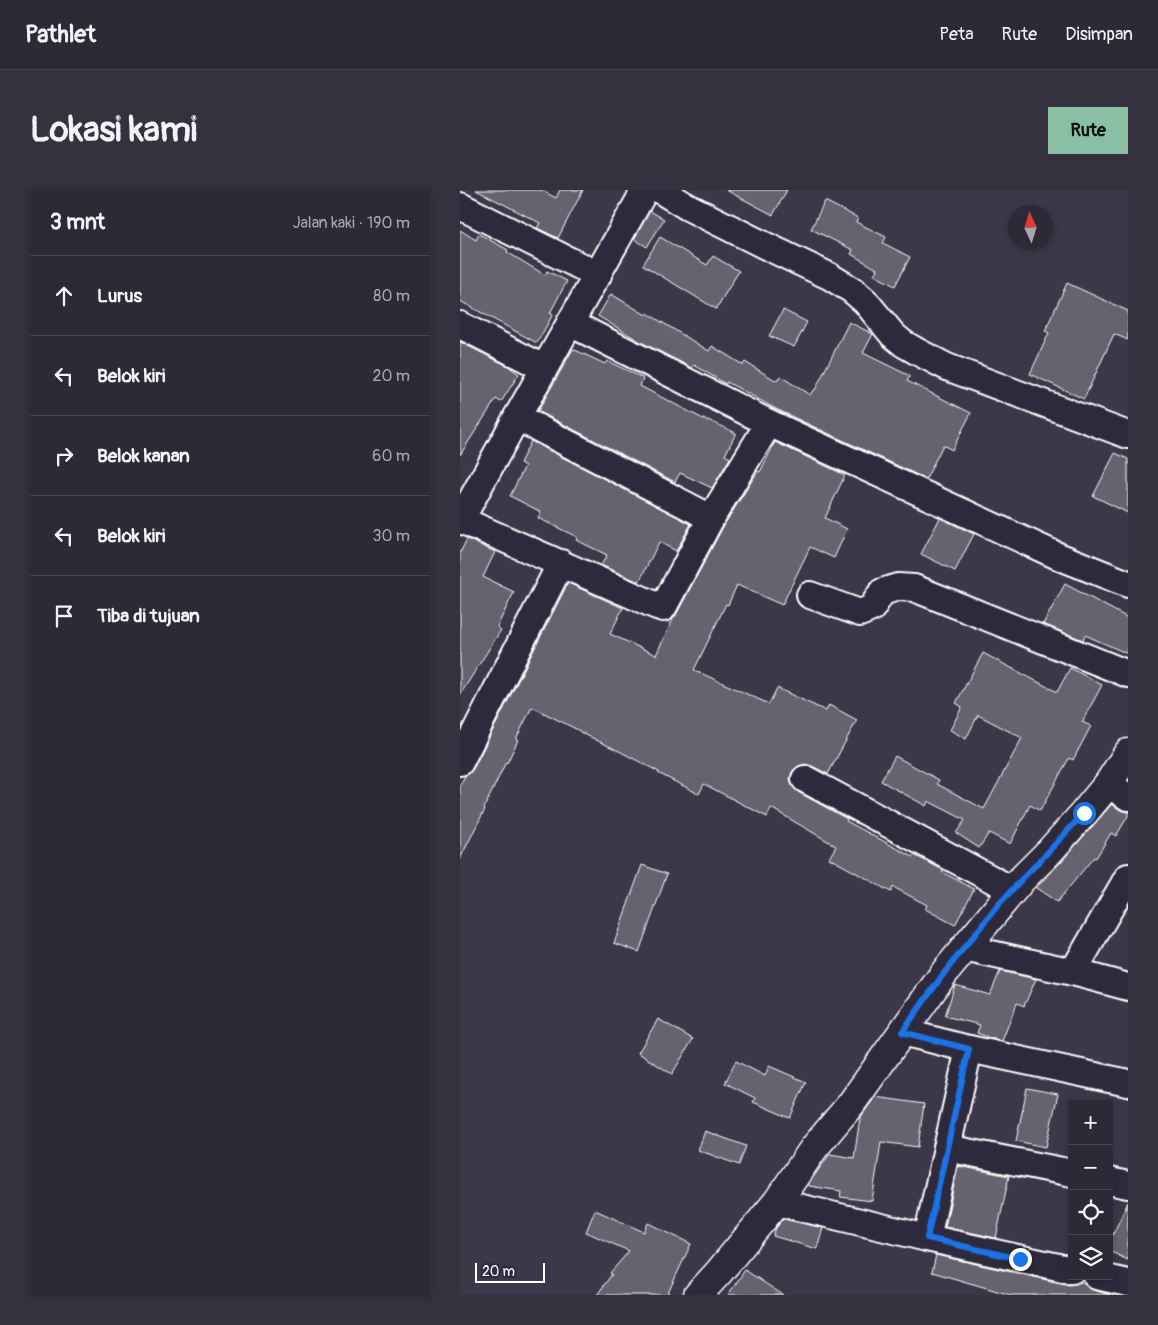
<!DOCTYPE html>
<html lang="id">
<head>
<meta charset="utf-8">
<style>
  body { margin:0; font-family:Pangolin,sans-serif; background:#35313f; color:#f1f3f6 }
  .controls { position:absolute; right:15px; bottom:15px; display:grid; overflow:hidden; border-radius:0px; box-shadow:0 2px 8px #0003 }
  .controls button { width:45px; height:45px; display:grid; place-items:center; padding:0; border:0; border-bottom:1px solid #484552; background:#2d2937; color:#f1f3f6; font:25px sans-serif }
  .compass { position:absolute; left:548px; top:15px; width:45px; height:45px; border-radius:50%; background:#2d2937; box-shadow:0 2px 8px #0003; rotate:356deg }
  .scale { position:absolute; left:15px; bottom:12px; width:70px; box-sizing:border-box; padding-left:5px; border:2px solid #fff; border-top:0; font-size:14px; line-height:18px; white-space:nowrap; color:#fff; -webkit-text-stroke:4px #2f2a3d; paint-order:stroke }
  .stop { position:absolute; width:15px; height:15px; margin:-11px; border:4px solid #1a73e8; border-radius:50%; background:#fff }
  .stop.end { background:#1a73e8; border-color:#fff; box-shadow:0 1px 5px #0008 }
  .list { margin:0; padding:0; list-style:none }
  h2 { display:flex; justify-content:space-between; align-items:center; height:65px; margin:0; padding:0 20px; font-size:21px }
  h2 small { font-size:16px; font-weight:400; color:#a7a6ad }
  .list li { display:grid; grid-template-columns:32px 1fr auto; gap:15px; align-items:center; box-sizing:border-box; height:80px; padding:0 20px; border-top:1px solid #484552 }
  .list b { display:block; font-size:19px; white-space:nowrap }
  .list em { font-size:16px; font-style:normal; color:#a7a6ad }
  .icon { flex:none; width:28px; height:28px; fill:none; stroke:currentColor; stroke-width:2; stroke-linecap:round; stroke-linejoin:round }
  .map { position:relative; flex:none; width:668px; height:1105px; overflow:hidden; border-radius:0px }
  header { display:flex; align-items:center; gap:30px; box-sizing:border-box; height:70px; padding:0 25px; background:#2d2937; border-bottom:1px solid #484552 }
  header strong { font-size:24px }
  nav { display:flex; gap:28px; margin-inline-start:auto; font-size:18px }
  .intro { display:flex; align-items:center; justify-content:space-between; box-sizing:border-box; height:120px; padding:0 30px }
  h1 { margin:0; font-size:35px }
  .button { padding:12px 22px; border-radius:0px; background:#8abfa5; color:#111; font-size:18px; font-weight:700 }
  main { display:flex; gap:30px; padding:0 30px }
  aside { flex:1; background:#2d2937; border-radius:0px; box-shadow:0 2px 8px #0003 }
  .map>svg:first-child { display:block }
</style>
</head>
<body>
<header>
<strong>Pathlet</strong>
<nav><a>Peta</a><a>Rute</a><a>Disimpan</a></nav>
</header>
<div class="intro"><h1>Lokasi kami</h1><a class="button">Rute</a></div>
<main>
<aside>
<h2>3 mnt<small>Jalan kaki · 190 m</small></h2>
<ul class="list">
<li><svg class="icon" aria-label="ahead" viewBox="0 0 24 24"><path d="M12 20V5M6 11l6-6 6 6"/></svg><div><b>Lurus</b></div><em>80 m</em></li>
<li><svg class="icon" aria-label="left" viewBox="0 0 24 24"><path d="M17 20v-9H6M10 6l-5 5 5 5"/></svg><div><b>Belok kiri</b></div><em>20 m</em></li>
<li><svg class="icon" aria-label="right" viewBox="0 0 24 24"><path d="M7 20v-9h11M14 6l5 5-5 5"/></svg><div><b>Belok kanan</b></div><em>60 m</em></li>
<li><svg class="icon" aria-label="left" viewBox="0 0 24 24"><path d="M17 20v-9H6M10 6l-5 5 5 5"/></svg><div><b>Belok kiri</b></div><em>30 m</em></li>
<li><svg class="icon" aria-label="arrive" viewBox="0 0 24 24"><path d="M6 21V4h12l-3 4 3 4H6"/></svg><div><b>Tiba di tujuan</b></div></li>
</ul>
</aside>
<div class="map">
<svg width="668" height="1105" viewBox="0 0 668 1105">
  <rect width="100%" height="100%" fill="#3c3749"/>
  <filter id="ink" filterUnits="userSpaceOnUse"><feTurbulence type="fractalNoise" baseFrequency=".02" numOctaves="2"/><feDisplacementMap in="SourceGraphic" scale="10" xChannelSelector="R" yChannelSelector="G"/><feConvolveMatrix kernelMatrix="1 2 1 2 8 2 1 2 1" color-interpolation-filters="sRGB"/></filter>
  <g filter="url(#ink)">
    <g fill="#666270" stroke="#fff">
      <path d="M16,0H81L96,8L100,0H123L98,48L77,38L80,33Z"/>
      <path d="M266,0H327L313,25Z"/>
      <path d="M365,11L398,28L396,32L426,47L423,53L450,67L435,96L414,85L417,79L391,64L393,60L351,39Z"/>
      <path d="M190,21L204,29L187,57L174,49Z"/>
      <path d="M0,40L16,50L19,44L48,60L47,62L85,85L87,81L107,91L90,123L93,124L77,153L0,111Z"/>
      <path d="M200,47L247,75L253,66L279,81L256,119L183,75Z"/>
      <path d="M607,93L668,121V150L654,144L624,209L570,184L589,143L585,141Z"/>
      <path d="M151,104L186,125L187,123L249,161L252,156L283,175L285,172L317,191L320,186L350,205L353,200H355L389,132L413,144L403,163L450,186L447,191L511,223L492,260L483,255L466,289L316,219L267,192L266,194L234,175L232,178L181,152L138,126Z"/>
      <path d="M323,120L347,132L334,157L309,146Z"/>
      <path d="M0,152L48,176L59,184L41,212L36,209L0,265Z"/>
      <path d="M113,159L145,174L147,171L183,188L180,196L247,231L248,230L276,243L265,265L270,268L252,298L220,283L215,292L78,221Z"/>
      <path d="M71,251L231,334L216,361L199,352L179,392L141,375L147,365L116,350L117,347L78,328L81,322L50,306L65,276L60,273Z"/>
      <path d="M315,252L385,285L365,328L387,339L374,368L350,357L322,415L277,395L268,415L266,414L234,480L309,514L317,498L366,521L369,515L397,530L368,584L352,576L345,574L338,576L332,582L330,589L332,596L338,602L387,629L386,631L453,667L454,665L483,680L482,682L514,699L495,735L465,719L467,715L433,697L431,702L369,668L376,656L311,618L307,627L244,594L239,604L198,583L199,582L161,562L120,542V541L72,517L56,549L58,550L47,573L46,572L24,618L25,619L0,669V595L5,586L9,584L13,579L108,393L163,418L150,444L196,465L213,429L216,425L264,335L298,281L300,282Z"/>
      <path d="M655,263L668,269V323L633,306Z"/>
      <path d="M480,328L514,344L495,381L461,364Z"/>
      <path d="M7,349L35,362L23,387L54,402L37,437L41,440L0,505V363Z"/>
      <path d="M605,394L668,428V464L625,445L623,450L583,434Z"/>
      <path d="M523,463L597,502L610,478L642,495L622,532L631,536L613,570L609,568L580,621L570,615L550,654L529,643L519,658L496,643L505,630L468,611L466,616L421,591L435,566L479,590L477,594L524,619L562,548L518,525L506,549L490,540L502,517L496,513Z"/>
      <path d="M652,614L660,620L668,622V626L656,646L651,643L636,668L634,667L597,712L576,698L600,673Z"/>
      <path d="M182,675L207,684L179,762L154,753Z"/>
      <path d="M540,781L576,789L564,816L557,813L542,851L530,848L517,843L520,835L485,826L495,795L530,805Z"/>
      <path d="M198,829L233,849L212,884L178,863Z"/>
      <path d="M276,871L305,886L309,876L346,892L330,928L293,912L295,908L265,893Z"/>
      <path d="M567,898L598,904L586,957L556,951Z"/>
      <path d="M415,907L464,914L458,957L421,952L412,1011L380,1007L381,1001L349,996V993L370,964L394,968L400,928Z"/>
      <path d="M245,941L286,956L279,975L238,960Z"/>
      <path d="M498,976L549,986L536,1048L485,1037Z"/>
      <path d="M668,1012V1070L649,1061V1053Z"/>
      <path d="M135,1020L184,1042L188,1033L231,1054L207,1105H137L152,1084L150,1083L169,1061L126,1042Z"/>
      <path d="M323,1029L363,1038L357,1059L313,1046L316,1038Z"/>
      <path d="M476,1065L609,1095L616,1094L621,1092L624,1093L627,1097L633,1100L650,1105H551L472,1082Z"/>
      <path d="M285,1080L323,1105H268Z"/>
    </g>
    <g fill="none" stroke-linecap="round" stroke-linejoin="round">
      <g stroke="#fff" stroke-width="30">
        <g id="street">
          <path d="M200,0L226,16L306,56L369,86L392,100L405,111L433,145L444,154L458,162L487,177L668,245"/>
          <path d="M0,16L138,85"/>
          <path d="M110,133L309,233L598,366L668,394"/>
          <path d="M0,135L84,178"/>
          <path d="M57,227L251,328"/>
          <path d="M1,330L197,416L203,418L251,328L309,233"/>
          <path d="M0,331L57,227L185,0"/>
          <path d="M350,405L400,423L412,418L422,402L438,397L454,398L668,484"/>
          <path d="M0,572L101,373"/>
          <path d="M345,589L552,700"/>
          <path d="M648,594L668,607"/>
          <path d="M504,758L613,782L668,797"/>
          <path d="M613,782L668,687"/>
          <path d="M442,842L509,859L467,1048L612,1080"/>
          <path d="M509,859L668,893"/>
          <path d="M487,958L612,983"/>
          <path d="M649,991L668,995"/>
          <path d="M317,1012L467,1048"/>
          <path d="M637,1086L668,1093"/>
        </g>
      </g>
      <g stroke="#fff" stroke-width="31">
        <path id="secondary" d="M238,1105L259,1082L317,1012L354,958L391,914L485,782L562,689L588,663L624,623L648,594L668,563"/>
      </g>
      <use href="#street" stroke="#2f2a3d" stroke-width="26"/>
      <use href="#secondary" stroke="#2f2a3d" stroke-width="28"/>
    </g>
  </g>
  <g fill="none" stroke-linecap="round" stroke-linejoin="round" filter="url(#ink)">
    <path stroke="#1a73e8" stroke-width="6" d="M560,1069L467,1048L509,859L442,842L485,782L539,714L562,689L588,662L624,623"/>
  </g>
</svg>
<div class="controls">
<button>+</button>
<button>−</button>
<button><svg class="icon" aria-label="locate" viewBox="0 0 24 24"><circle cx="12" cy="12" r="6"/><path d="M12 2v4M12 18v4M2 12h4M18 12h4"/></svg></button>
<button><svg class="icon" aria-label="layers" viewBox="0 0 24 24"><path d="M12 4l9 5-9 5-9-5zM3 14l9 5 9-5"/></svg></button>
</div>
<svg class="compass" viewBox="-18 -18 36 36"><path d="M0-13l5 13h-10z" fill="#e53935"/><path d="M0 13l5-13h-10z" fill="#a7a6ad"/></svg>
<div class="scale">20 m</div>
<div class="stop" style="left:624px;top:623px"></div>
<div class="stop end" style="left:560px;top:1069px"></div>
</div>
</main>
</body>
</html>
